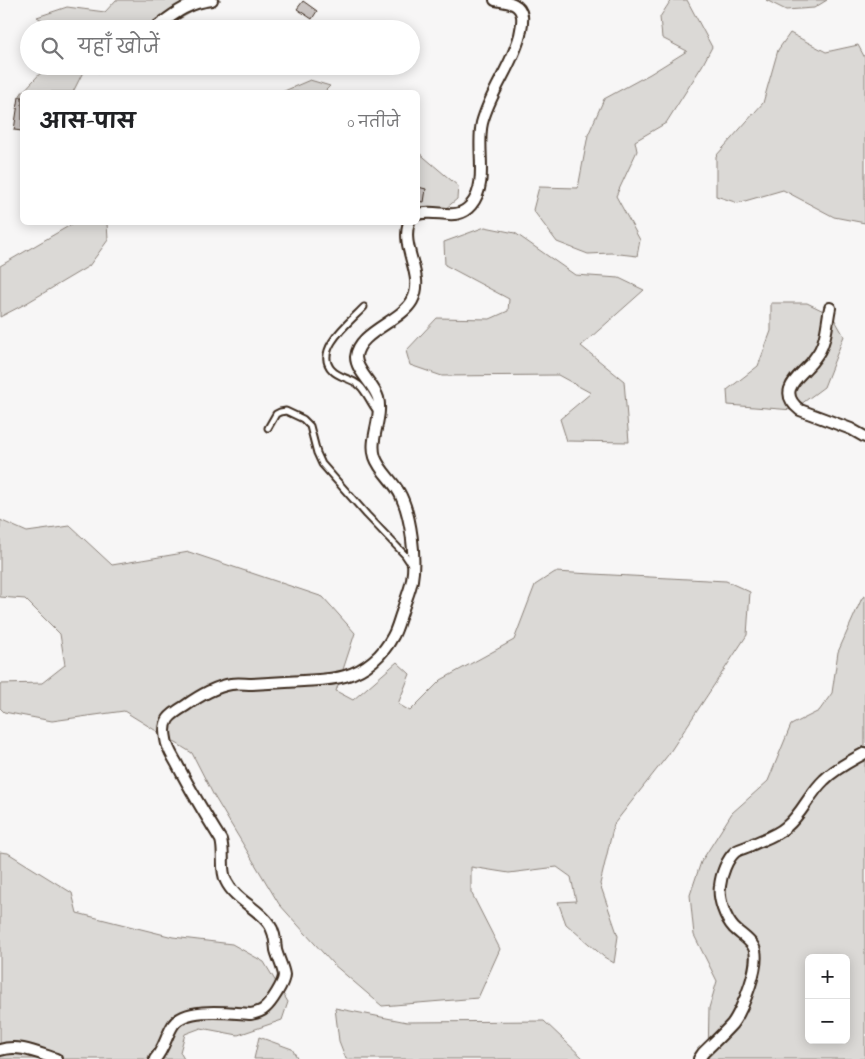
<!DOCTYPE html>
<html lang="hi">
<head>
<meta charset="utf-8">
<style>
  body { margin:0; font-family:"Indie Flower","Playpen Sans Deva",sans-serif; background:#f2f2f2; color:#202124 }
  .controls { position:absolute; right:15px; bottom:15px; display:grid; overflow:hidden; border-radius:8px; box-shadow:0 2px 12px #0003 }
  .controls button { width:45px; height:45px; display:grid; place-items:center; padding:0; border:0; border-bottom:1px solid #e0e0e0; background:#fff; color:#202124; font:25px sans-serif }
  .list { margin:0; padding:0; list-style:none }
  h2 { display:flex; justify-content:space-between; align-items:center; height:65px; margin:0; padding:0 20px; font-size:21px }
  h2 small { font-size:16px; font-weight:400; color:#757577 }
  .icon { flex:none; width:28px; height:28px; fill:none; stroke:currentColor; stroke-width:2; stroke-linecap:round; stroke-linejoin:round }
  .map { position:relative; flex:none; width:865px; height:1059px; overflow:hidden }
  .search { position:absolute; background:#fff; box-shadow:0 2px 12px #0003; left:20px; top:20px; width:400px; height:55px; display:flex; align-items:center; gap:12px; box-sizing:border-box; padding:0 18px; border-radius:28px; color:#757577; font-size:19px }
  .panel { position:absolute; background:#fff; box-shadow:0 2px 12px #0003; left:20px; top:90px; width:400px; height:135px; border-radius:8px }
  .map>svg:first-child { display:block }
</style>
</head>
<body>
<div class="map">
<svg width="865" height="1059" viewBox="0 0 865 1059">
  <rect width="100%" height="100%" fill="#f7f6f6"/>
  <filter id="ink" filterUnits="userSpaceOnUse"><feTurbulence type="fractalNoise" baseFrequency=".02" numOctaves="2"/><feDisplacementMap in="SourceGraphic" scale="10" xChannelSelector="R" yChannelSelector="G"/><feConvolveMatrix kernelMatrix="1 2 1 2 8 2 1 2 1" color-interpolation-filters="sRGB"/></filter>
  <g filter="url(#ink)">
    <g fill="#dbd9d6" stroke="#8b827a" fill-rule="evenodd">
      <path d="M116,0H221L205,5L161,29H55L37,17L67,7L105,12Z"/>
      <path d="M671,0H687L712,47L702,66L666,123L635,141L637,151L616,196L640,240L637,256L611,253L588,254L557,242L533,210L539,187L578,188L588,135L604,99L650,74L687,51L662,38L660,17Z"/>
      <path d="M766,0H827L814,8L786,10Z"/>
      <path d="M790,33L826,52L858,45L865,58V223L834,217L783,190L738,203L716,196V156L763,103L778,50Z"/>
      <path d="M47,66H86L73,92H22V107L20,95Z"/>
      <path d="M310,80L330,86L324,92H282Z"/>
      <path d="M418,152L458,186L457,199L445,209L423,208L418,206Z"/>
      <path d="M74,223H107L108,240L89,266L25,304L0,317V266Z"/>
      <path d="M485,227L515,233L575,275L619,278L644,290L581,346L624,381L629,442L567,441L560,419L591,393L558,375L442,376L410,365L406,351L437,318L490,319L508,311L509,299L445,265L444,242Z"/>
      <path d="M771,303H807L832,315L844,336L824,387L793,410L728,405L727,390L758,366L771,331Z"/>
      <path d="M0,520L27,532L70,526L112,565L189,552L323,597L355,633L336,691L353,700L397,662L410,674L398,704L410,711L441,680L514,640L535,585L555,572L726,581L750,592L747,635L668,755L614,824L600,884L618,936L614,963L604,957L566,924L558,902L576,901L571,877L557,867L509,873L471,867V892L500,949L478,998L382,1006L333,964L279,904L214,796L192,753L124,711L52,721L4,712L0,708V684L42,683L65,665L60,634L25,599L0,597Z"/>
      <path d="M865,596V1059H708L709,1008L717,981L694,935L690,895L701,862L732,813L768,781L791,725L819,711L832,693L838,652L862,598ZM809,958H846V1040H809Z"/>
      <path d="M0,852L8,853L72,893L77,913L173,937L232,944L264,962L288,1002L282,1020L238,1035L201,1028L185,1034L180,1052L184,1059H0Z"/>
      <path d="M335,1008L407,1022L544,1021L584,1059H346L339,1041Z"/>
      <path d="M259,1037L292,1049L298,1059H254Z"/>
    </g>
    <g fill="#c9c3c1" stroke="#3b2a1e">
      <path d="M303,1L317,11L312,19L297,9Z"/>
      <path d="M19,97H22V131L14,130Z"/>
      <path d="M418,187L426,189L424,202L418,201Z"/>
    </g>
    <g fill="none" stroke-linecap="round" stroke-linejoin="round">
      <g stroke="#3b2a1e" stroke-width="9">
        <g id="lane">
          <path d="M364,307C351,321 313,350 332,370C339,378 351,378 359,385C367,392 370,403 377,411"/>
          <path d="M268,428L276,414L280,412L286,411L303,419L310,426L317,453L322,464L367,515L405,555L411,564"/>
        </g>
      </g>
      <g stroke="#3b2a1e" stroke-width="14">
        <g id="street">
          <path d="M154,29C174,14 186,3 212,0"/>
          <path d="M102,67L103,66"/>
          <path d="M418,214C437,208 456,223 471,205C489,184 476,148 482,123C490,92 512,66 520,35C521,29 523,22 522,16C520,2 506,2 495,0"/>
          <path d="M830,308C827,321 827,338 820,350C818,354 814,359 811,363C798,378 776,391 800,410L851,429L865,437"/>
          <path d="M0,1050C19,1044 37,1053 56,1059"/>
          <path d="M155,1059C164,1049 166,1036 173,1025C186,1006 231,1013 251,1014C256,1013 261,1012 265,1008C271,1003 284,983 284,975C283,967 278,958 276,950C275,941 275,932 269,924C258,908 235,900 226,881C220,869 225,853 221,840C206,816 191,791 178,766C174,758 167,749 166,739C162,720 170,715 185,706C199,696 214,687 231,684C238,683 245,684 252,684C269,683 286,682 303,681C317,680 332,680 345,676C366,670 383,655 393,636C397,629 399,620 402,612C405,601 410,591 412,580C416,557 411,517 401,496C395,482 380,472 375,457C369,439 383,418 378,398C374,384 356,371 356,357C358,332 400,322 412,301C426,276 400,249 409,222"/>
          <path d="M699,1059L703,1053C712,1044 723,1034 732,1024C742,1011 763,960 753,946C749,939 740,934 734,928C725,918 718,899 720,886C721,875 727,859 735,852C739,849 745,848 749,846C761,840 776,836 786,827C802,814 809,794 824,780C836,768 851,761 865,753"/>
        </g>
      </g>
      <use href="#lane" stroke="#fff" stroke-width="5"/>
      <use href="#street" stroke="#fff" stroke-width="10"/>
    </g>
  </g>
</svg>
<div class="controls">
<button>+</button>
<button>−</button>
</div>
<div class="search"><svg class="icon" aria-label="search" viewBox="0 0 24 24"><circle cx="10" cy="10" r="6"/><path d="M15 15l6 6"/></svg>यहाँ खोजें</div>
<section class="panel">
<h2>आस-पास<small>0 नतीजे</small></h2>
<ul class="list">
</ul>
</section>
</div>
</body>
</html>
